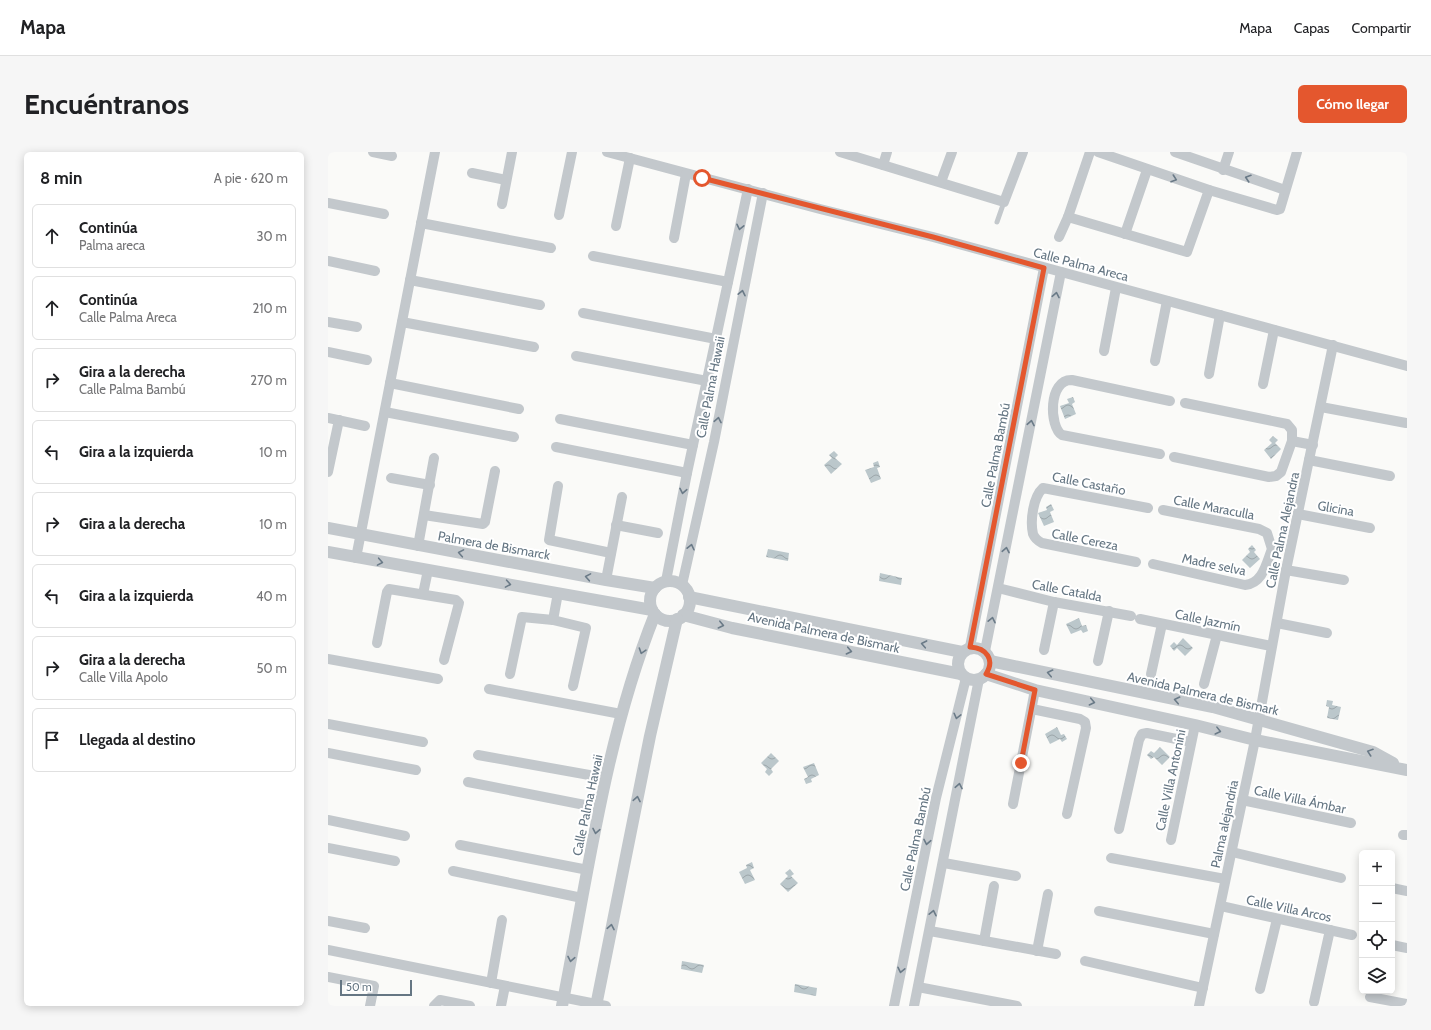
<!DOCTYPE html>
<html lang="es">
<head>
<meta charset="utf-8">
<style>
  body { margin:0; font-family:Cabin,sans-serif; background:#f6f6f6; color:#202124 }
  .controls { position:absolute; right:12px; bottom:12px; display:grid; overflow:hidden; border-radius:6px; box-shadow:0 2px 10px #0003 }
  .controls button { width:36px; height:36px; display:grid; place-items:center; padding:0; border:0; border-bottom:1px solid #e0e0e0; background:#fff; color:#202124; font:20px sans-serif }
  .scale { position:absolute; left:12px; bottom:10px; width:72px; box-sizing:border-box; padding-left:4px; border:2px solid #657683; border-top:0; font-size:11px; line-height:14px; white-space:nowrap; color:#657683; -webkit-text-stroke:3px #fff; paint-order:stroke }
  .stop { position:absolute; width:12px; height:12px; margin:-9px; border:3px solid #e4572e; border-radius:50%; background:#fff }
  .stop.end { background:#e4572e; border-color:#fff; box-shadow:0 1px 4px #0008 }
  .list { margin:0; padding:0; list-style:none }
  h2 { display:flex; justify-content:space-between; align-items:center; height:52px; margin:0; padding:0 16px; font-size:17px }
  h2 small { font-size:13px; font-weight:400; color:#757577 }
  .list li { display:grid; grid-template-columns:26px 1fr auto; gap:12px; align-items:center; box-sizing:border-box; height:64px; margin:0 8px 8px; padding:0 8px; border:1px solid #e0e0e0; border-radius:6px }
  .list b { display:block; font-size:15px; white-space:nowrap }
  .list p { margin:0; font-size:13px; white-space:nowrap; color:#757577 }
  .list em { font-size:13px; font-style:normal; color:#757577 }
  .icon { flex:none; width:22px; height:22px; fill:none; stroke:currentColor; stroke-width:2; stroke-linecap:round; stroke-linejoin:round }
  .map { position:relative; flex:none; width:1079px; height:854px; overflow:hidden; border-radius:6px }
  header { display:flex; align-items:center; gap:24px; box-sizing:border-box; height:56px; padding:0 20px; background:#fff; border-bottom:1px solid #e0e0e0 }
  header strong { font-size:19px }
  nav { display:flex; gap:22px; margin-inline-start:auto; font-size:14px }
  .intro { display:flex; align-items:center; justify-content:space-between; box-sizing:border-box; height:96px; padding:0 24px }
  h1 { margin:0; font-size:28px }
  .button { padding:10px 18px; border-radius:6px; background:#e4572e; color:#fff; font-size:14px; font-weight:700 }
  main { display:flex; gap:24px; padding:0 24px }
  aside { flex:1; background:#fff; border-radius:6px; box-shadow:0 2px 10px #0003 }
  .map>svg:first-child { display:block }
</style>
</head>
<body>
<header>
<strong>Mapa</strong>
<nav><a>Mapa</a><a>Capas</a><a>Compartir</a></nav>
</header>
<div class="intro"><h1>Encuéntranos</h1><a class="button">Cómo llegar</a></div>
<main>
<aside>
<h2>8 min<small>A pie · 620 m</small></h2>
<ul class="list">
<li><svg class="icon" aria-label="ahead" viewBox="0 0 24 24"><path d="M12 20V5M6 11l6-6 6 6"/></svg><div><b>Continúa</b><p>Palma areca</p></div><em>30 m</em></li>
<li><svg class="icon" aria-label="ahead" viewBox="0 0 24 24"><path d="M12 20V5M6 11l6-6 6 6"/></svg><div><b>Continúa</b><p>Calle Palma Areca</p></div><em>210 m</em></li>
<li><svg class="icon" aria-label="right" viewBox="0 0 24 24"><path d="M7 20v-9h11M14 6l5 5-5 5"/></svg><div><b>Gira a la derecha</b><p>Calle Palma Bambú</p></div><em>270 m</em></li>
<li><svg class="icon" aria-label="left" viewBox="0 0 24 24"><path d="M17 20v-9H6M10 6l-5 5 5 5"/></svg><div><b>Gira a la izquierda</b></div><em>10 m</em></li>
<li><svg class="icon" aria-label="right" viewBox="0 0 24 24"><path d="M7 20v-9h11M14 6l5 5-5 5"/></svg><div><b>Gira a la derecha</b></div><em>10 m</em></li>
<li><svg class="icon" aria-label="left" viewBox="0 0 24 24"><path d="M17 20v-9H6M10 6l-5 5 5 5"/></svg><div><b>Gira a la izquierda</b></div><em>40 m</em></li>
<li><svg class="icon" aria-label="right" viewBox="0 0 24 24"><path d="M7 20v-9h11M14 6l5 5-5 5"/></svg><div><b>Gira a la derecha</b><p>Calle Villa Apolo</p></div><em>50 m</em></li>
<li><svg class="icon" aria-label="arrive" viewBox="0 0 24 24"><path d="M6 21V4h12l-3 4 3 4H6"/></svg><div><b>Llegada al destino</b></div></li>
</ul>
</aside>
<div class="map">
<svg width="1079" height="854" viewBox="0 0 1079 854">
  <defs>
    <pattern id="water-waves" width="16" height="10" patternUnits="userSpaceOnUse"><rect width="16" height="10" fill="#bbc7cb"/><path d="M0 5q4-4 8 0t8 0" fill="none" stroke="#9ca6aa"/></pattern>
  </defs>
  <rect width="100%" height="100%" fill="#fafaf8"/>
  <g fill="url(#water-waves)">
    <path d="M745,245L747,250L744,252L748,262L737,267L732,254L741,251L739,247Z"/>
    <path d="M945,284L950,288L947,291L953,297L943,307L936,298L944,291L941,288Z"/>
    <path d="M506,299L510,303L507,306L514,312L503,322L496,313L504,306L501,303Z"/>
    <path d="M550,309L552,315L549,316L553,327L543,331L537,318L546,315L545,311Z"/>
    <path d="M723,352L726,358L722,360L726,370L716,374L710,361L719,358L718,355Z"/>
    <path d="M924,393L928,398L926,400L932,407L922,416L914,408L922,400L920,397Z"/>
    <path d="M440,397L461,401L460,409L438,405Z"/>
    <path d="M552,421L574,426L573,433L551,429Z"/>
    <path d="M751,466L754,474L758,473L760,479L755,481L753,478L743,482L738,472Z"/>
    <path d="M855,486L865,496L857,504L849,496L846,499L842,494L846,490L849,493Z"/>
    <path d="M999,548L1005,549L1004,553L1013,555L1010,568L999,566L1001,555L998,554Z"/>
    <path d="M729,575L733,583L736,582L739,587L734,590L732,587L722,592L717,582Z"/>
    <path d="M832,595L842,605L834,613L826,605L823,607L819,603L823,599L826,601Z"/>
    <path d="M443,601L451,609L443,617L445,620L441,624L437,620L439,617L433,611Z"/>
    <path d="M486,611L491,623L483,627L484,630L478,632L476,627L480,625L475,615Z"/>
    <path d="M424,710L426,716L422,718L427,728L417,732L411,720L419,716L418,713Z"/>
    <path d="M462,717L466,722L463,724L470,731L460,740L452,732L460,724L457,721Z"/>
    <path d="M354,809L376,813L374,821L353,817Z"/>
    <path d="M467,832L489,836L488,844L466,840Z"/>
  </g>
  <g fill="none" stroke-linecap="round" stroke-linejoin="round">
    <path stroke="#c3c8cc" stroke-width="5" d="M669,70L676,50"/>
    <g stroke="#c3c8cc" stroke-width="10">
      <path d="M45,0L64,4"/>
      <path d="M279,0L492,57L605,85L1079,214"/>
      <path d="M512,0L676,50L695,0"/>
      <path d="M770,0L881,38L949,58L952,57L969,0"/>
      <path d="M847,0L957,38"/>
      <path d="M555,13L559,0"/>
      <path d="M895,18L901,0"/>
      <path d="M144,21L178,28"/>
      <path d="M613,30L624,0"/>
      <path d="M0,51L56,62"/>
      <path d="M174,52L184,0"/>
      <path d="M231,63L244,0"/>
      <path d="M740,65L859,100L881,38"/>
      <path d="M93,71L223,96"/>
      <path d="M288,74L302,6"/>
      <path d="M797,82L819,18"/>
      <path d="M731,85L740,65L762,0"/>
      <path d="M346,86L358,22"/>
      <path d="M265,104L400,130"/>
      <path d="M0,109L47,119"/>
      <path d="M82,128L212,153"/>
      <path d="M255,161L388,187"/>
      <path d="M0,170L29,175"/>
      <path d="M74,170L206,195"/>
      <path d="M776,199L788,136"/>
      <path d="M0,200L39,208"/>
      <path d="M248,204L379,229"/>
      <path d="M827,209L839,149"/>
      <path d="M881,222L892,163"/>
      <path d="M62,231L191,257"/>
      <path d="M935,232L946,178"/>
      <path d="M993,255L1078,271"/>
      <path d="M57,260L186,285"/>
      <path d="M0,266L37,274"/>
      <path d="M232,267L365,293"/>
      <path d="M964,289L985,293"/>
      <path d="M228,295L359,321"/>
      <path d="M832,302L734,283C721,275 720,227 744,228L842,249"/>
      <path d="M846,305L941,325L948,324L953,320L964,289V278L959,272L857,251"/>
      <path d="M981,308L1062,324"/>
      <path d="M0,320L11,268"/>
      <path d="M63,326L102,333"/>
      <path d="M230,334L221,388L283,401"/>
      <path d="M835,358L931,377L939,381L944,397"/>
      <path d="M970,362L1042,376"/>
      <path d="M96,363L155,372L157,370L167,319"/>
      <path d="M288,373L330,381"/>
      <path d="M90,394L106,306"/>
      <path d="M28,406L107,0"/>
      <path d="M808,410L714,391C710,389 707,387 705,382C702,369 705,345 715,336L820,356"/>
      <path d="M825,412L917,433C935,431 938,412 944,397"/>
      <path d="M958,418L1016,428"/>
      <path d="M278,428L294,345"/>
      <path d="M338,429L359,321L420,37"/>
      <path d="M354,433L386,290L435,41"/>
      <path d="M670,436L726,450L803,464"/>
      <path d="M95,442L100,418"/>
      <path d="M812,467L943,494"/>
      <path d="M225,468L230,441"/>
      <path d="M949,471L999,481"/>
      <path d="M49,491L59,440L61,437L128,448L131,451L116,508"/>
      <path d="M642,495L716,116"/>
      <path d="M716,498L726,450"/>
      <path d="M657,499L733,120"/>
      <path d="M0,507L110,527"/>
      <path d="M770,509L781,459"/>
      <path d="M182,522L194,465L225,468L258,476L245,534"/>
      <path d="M823,522L834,472"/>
      <path d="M876,532L889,483"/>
      <path d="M161,537L293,562"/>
      <path d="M704,557L752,567L757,570L758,576L739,662"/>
      <path d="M0,572L95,590"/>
      <path d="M0,601L88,618"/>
      <path d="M150,603L278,626"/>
      <path d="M140,630L272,656"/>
      <path d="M914,648L1023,671"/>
      <path d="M685,652L707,538"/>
      <path d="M0,668L77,684"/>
      <path d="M791,677L811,588L814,582L819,581L863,590"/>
      <path d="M1075,683H1079"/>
      <path d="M843,688L867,573"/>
      <path d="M132,693L260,718"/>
      <path d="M0,696L67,709"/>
      <path d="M904,700L1013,726"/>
      <path d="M783,706L897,727"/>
      <path d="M616,711L688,724"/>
      <path d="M125,719L254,746"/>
      <path d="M1064,736L1079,739"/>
      <path d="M893,754L1024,783"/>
      <path d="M771,759L886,782"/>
      <path d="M0,769L37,776"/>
      <path d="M602,779L728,802"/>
      <path d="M656,789L666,734"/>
      <path d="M1064,793L1079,796"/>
      <path d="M0,798L278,854"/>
      <path d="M709,799L720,742"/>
      <path d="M757,809L875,836"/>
      <path d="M0,825L46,834L42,854"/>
      <path d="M163,831L174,768"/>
      <path d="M590,835L689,854"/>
      <path d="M932,837L949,767"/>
      <path d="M1042,845L1079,852"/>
      <path d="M986,850L1002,778"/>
      <path d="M106,854L112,848L142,854"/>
      <path d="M173,854L177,834"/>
      <path d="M566,854L608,646L638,526"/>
      <path d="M586,854L651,527"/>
      <path d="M871,854L927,588L958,418L1005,193"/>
    </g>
    <g stroke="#c3c8cc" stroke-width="12">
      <path d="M0,376L278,428L327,436"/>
      <path d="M0,400L324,458"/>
      <circle cx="342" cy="449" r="20"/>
      <path d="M361,445L634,500"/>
      <path d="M355,463L404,476L633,522"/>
      <circle cx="646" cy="512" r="16"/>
      <path d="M662,509L885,555L1045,600L1065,611"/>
      <path d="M658,522L707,538L867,573L927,588L1079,618"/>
      <path d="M234,854C260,723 277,587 327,462"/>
      <path d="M268,854L322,584L349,467"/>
    </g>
  </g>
  <defs><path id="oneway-chevron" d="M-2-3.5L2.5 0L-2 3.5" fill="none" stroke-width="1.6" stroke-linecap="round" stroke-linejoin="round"/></defs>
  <g stroke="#6a7a87">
    <use href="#oneway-chevron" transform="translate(920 26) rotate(-162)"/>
    <use href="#oneway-chevron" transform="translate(846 27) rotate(19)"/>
    <use href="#oneway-chevron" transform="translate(412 75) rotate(102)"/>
    <use href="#oneway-chevron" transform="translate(414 141) rotate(-78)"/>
    <use href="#oneway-chevron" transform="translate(728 143) rotate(-79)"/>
    <use href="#oneway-chevron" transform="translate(390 268) rotate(-79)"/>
    <use href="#oneway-chevron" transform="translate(703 271) rotate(-79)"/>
    <use href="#oneway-chevron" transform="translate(355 339) rotate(101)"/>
    <use href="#oneway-chevron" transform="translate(363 395) rotate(-77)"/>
    <use href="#oneway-chevron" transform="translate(678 398) rotate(-79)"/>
    <use href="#oneway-chevron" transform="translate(133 401) rotate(-170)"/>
    <use href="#oneway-chevron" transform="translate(52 410) rotate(10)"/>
    <use href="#oneway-chevron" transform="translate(260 425) rotate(-170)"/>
    <use href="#oneway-chevron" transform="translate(180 432) rotate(10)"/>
    <use href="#oneway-chevron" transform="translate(664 468) rotate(-78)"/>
    <use href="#oneway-chevron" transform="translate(393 473) rotate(13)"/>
    <use href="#oneway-chevron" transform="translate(596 492) rotate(-169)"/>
    <use href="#oneway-chevron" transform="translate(314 499) rotate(108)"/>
    <use href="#oneway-chevron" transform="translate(521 499) rotate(12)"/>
    <use href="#oneway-chevron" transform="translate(722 521) rotate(-168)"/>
    <use href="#oneway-chevron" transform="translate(849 548) rotate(-168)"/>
    <use href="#oneway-chevron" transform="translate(764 550) rotate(12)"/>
    <use href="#oneway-chevron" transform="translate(629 564) rotate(104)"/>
    <use href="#oneway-chevron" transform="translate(890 579) rotate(14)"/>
    <use href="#oneway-chevron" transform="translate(1042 600) rotate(-161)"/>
    <use href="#oneway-chevron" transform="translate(631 634) rotate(-79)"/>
    <use href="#oneway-chevron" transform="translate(309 647) rotate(-79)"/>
    <use href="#oneway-chevron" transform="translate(268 679) rotate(101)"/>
    <use href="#oneway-chevron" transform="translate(599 690) rotate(101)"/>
    <use href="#oneway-chevron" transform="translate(605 761) rotate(-78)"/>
    <use href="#oneway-chevron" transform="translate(283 775) rotate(-79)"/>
    <use href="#oneway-chevron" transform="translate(243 807) rotate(101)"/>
    <use href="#oneway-chevron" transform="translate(573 818) rotate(102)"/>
  </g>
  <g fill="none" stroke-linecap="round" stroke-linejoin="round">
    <path stroke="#e4572e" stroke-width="5" d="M374,26L605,85L716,116L642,495C659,496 667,508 658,522L707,538L693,611"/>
  </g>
  <g text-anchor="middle" stroke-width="4" stroke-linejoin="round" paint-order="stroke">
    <g font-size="13" fill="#657683" stroke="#fff">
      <text transform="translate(753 112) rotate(15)" y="5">Calle Palma Areca</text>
      <text transform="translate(382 235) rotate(-79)" y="5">Calle Palma Hawaii</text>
      <text transform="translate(667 303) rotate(-79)" y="5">Calle Palma Bambú</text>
      <text transform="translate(761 331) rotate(11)" y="5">Calle Castaño</text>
      <text transform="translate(886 355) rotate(11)" y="5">Calle Maraculla</text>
      <text transform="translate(1008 356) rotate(10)" y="5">Glicina</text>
      <text transform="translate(954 378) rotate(-78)" y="5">Calle Palma Alejandra</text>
      <text transform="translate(757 387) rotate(11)" y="5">Calle Cereza</text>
      <text transform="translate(166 393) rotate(10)" y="5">Palmera de Bismarck</text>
      <text transform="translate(886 412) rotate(12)" y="5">Madre selva</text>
      <text transform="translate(739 438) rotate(11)" y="5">Calle Catalda</text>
      <text transform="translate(880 468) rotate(12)" y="5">Calle Jazmín</text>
      <text transform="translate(496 480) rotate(12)" y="5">Avenida Palmera de Bismark</text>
      <text transform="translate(875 541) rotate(13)" y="5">Avenida Palmera de Bismark</text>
      <text transform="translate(842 628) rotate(-78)" y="5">Calle Villa Antonini</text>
      <text transform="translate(972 647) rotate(12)" y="5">Calle Villa Ámbar</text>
      <text transform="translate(259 653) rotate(-78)" y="5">Calle Palma Hawaii</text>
      <text transform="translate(896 672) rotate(-78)" y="5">Palma alejandria</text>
      <text transform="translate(587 687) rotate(-78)" y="5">Calle Palma Bambú</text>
      <text transform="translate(961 756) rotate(12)" y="5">Calle Villa Arcos</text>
    </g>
  </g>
</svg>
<div class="controls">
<button>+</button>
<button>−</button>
<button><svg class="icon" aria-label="locate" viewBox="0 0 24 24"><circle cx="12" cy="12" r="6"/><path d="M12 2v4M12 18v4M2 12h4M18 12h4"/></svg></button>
<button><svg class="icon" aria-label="layers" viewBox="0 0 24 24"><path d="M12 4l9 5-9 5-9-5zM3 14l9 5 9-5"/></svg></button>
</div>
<div class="scale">50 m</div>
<div class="stop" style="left:374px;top:26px"></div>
<div class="stop end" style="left:693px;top:611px"></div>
</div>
</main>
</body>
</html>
